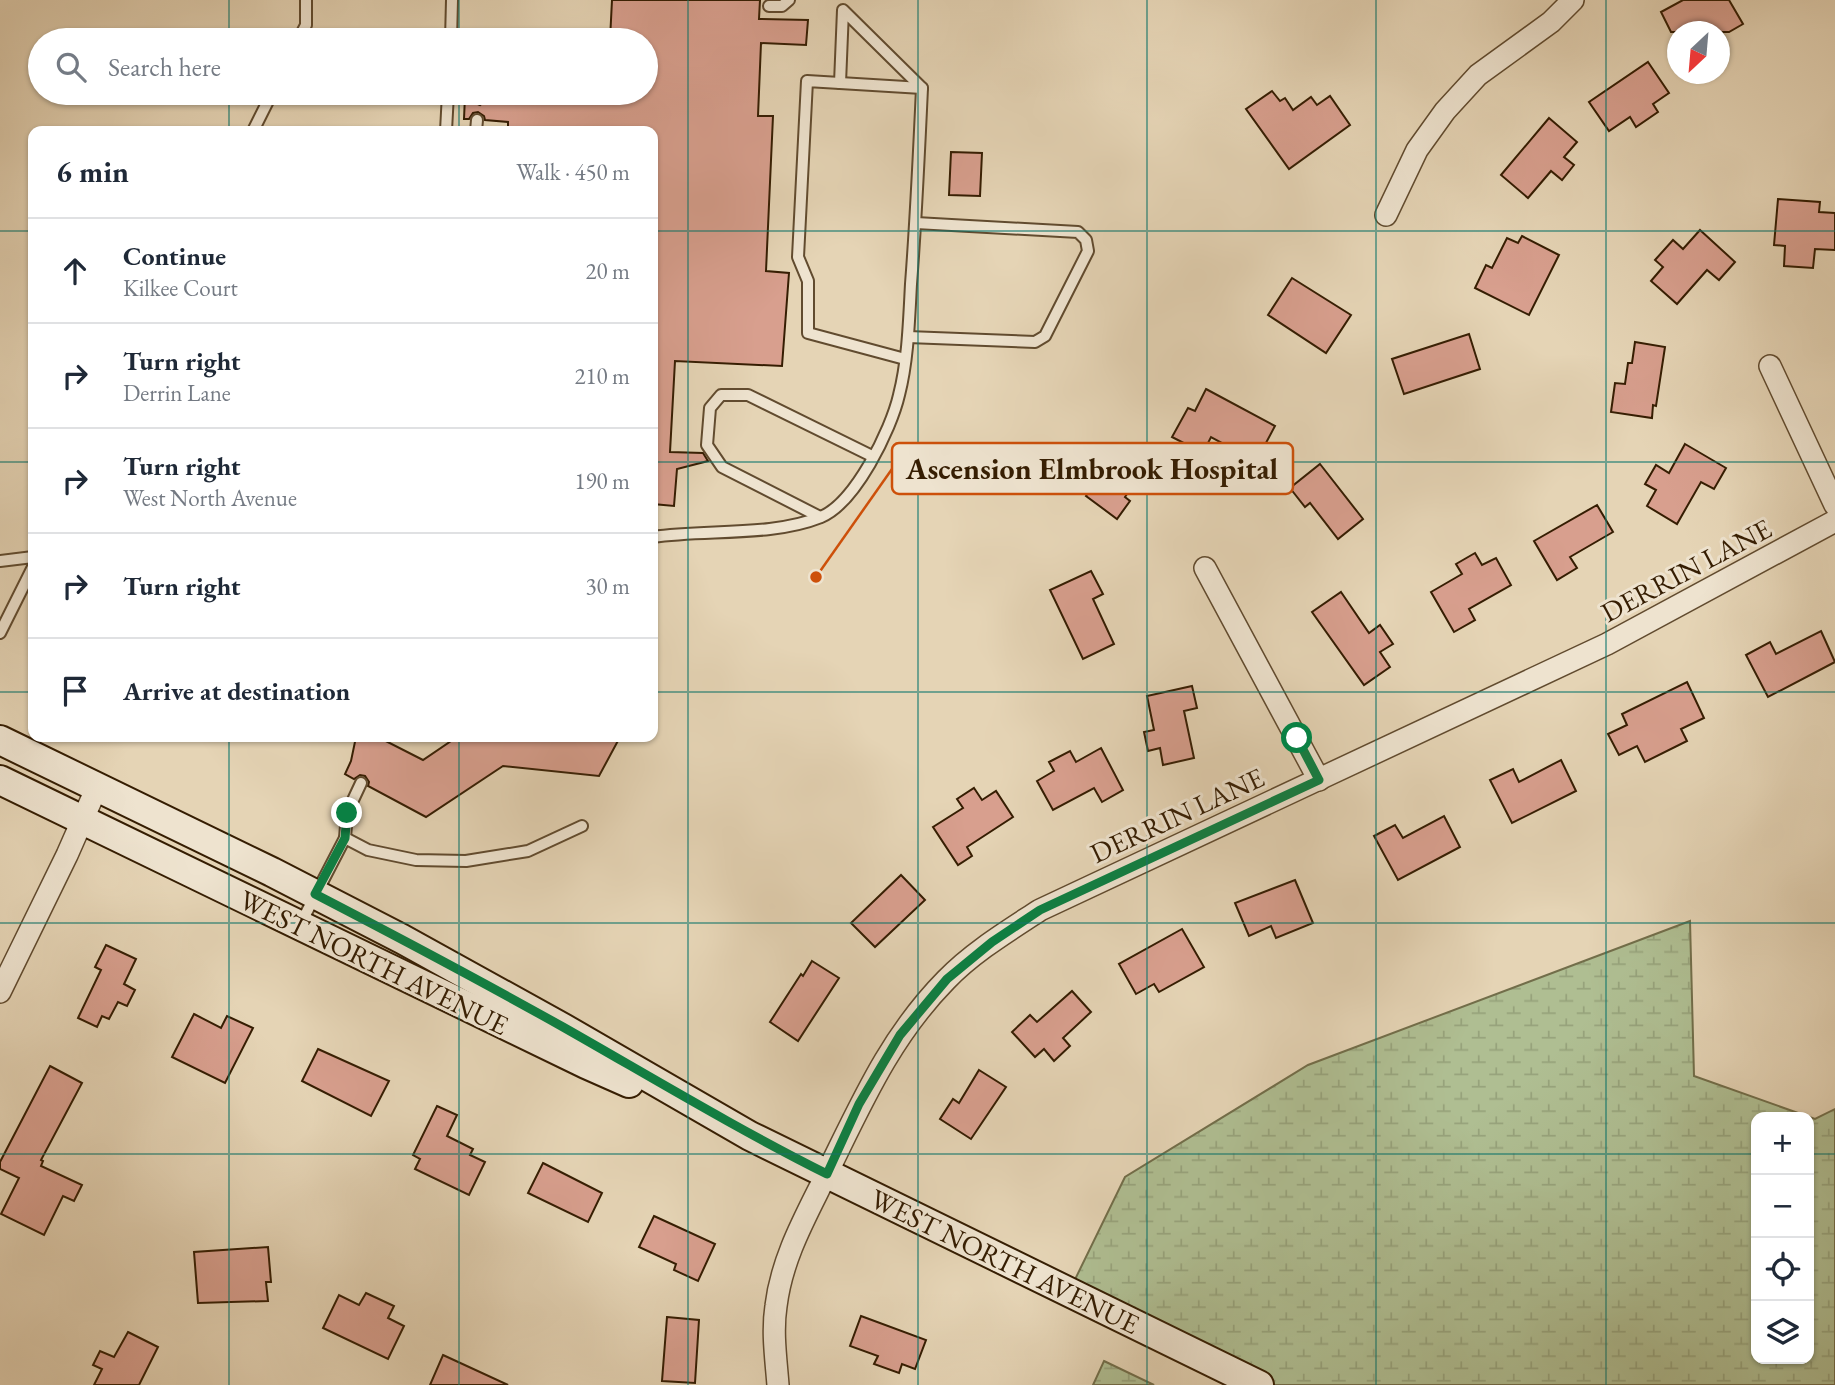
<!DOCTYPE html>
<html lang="en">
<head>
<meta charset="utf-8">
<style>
  body { margin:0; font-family:"EB Garamond",serif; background:#f2f2f3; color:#1f2937 }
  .controls { position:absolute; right:21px; bottom:21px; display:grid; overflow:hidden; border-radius:14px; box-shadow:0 2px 5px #0004 }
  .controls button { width:63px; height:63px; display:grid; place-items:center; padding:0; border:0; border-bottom:2px solid #e0e1e3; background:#fff; color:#1f2937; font:35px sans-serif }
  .compass { position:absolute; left:1667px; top:21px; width:63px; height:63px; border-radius:50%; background:#fff; box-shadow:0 2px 5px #0004; rotate:206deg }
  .stop { position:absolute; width:21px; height:21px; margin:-16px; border:5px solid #0b8043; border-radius:50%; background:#fff }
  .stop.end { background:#0b8043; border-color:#fff; box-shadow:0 2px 7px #0008 }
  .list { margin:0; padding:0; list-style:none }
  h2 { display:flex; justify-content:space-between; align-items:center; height:91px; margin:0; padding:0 28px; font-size:30px }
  h2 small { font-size:23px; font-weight:400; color:#747a83 }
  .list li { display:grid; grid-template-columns:46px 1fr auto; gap:21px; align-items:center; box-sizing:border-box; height:105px; padding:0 28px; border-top:2px solid #e0e1e3 }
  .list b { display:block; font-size:26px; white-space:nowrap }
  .list p { margin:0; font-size:23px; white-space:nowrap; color:#747a83 }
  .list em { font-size:23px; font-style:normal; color:#747a83 }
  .icon { flex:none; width:38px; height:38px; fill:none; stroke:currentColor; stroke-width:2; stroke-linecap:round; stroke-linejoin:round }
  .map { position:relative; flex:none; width:1835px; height:1385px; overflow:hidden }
  .search { position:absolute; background:#fff; box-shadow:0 2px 5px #0004; left:28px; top:28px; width:630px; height:77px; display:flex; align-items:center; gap:18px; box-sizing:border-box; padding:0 24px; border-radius:38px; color:#747a83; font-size:26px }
  .panel { position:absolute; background:#fff; box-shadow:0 2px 5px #0004; left:28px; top:126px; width:630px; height:616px; border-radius:14px }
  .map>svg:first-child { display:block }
</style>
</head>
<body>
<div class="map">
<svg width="1835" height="1385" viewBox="0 0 1835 1385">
  <defs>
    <pattern id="wetland-marsh" width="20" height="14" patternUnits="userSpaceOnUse" patternTransform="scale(1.75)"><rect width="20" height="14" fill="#afbe92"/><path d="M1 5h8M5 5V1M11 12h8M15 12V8" fill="none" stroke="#97a37c"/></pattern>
  </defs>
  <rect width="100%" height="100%" fill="#e5d4b5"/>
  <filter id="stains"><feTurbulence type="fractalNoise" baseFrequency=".00286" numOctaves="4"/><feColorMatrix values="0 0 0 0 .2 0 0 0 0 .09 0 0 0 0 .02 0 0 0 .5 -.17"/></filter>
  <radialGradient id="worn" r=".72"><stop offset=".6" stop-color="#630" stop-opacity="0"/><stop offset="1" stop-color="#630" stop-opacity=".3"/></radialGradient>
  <g fill="url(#wetland-marsh)" stroke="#726e4a" stroke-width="2" fill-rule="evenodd">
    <path d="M1690,921L1694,1076L1815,1119L1835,1109V1385H1241L1064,1302L1125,1177L1308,1065ZM1756,1117H1809V1359H1756Z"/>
    <path d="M1104,1361L1154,1385H1093Z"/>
  </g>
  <g fill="#d89f8e" stroke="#351d02" stroke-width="2">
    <path d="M612,0H760L759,19L808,20L806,45L761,43L758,116H773L766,271L789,273L782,366L675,361L670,452L703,453L708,461L677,469L674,506L653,504V131H508V122L485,120L484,116L478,112L473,113L469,119H464L465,96H471L475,103L480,105L485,101L487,97L509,98V93H646V40H610Z"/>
    <path d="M1683,0H1729L1743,24L1729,32H1671L1661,12Z"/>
    <path d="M1648,62L1669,93L1653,104L1658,112L1636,127L1630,117L1609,131L1589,102Z"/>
    <path d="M1272,91L1280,101L1285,98L1293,110L1311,97L1317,105L1330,96L1350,125L1289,169L1246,109Z"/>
    <path d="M1549,118L1577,142L1564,157L1574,165L1562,180L1551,171L1528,198L1501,175Z"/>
    <path d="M951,152L982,153L980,196L949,195Z"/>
    <path d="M1778,199L1820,202L1819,212L1835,213V250L1815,249L1813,268L1784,266L1785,246L1774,245Z"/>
    <path d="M1700,230L1735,262L1719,280L1707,270L1677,304L1651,281L1663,267L1655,260L1673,240L1683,249Z"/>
    <path d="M1522,236L1559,255L1529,315L1475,288L1486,265L1492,268L1507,238L1518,243Z"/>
    <path d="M1292,278L1351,315L1326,353L1268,315Z"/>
    <path d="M1469,334L1480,369L1404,394L1392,359Z"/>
    <path d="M1635,342L1665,347L1656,406L1653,405L1652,418L1611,412L1615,383L1625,384L1628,363H1632Z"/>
    <path d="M1206,389L1275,426L1259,456L1247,450L1244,455L1211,437L1203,453L1172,437L1188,408L1195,411Z"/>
    <path d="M1685,444L1726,468L1714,489L1701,482L1677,524L1647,506L1656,490L1645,484L1656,465L1669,473Z"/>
    <path d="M1121,447L1147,465L1125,497L1130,501L1117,519L1086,496Z"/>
    <path d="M1320,464L1363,519L1338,539L1310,503L1305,507L1290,488Z"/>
    <path d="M1597,505L1613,532L1570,557L1577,568L1557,580L1534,541Z"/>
    <path d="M1475,553L1482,565L1496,558L1511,585L1469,609L1475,620L1454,632L1431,592L1462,574L1456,564Z"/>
    <path d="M1091,571L1103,594L1093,599L1114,644L1083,659L1050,590Z"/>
    <path d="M1341,592L1369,633L1380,625L1393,644L1380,652L1390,667L1364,685L1312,612Z"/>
    <path d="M1821,631L1835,662L1768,697L1746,655L1770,642L1776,654Z"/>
    <path d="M1687,682L1704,718L1681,729L1687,741L1645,762L1637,746L1619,755L1608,734L1627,725L1622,714Z"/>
    <path d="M1192,686L1197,708L1184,711L1194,758L1163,765L1160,748L1148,751L1144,732L1154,730L1147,696Z"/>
    <path d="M356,737H378L423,760L457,737H620L599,776L503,766L426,817L368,786L369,782L365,776L360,775L354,779L345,774L351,761Z"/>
    <path d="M1101,748L1123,790L1102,802L1094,788L1053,810L1037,781L1054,771L1049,762L1070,751L1076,762Z"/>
    <path d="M1561,760L1576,791L1512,823L1490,780L1513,769L1519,782Z"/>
    <path d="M974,788L982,800L996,791L1013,817L967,847L972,856L958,865L933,827L963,808L957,799Z"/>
    <path d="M1444,816L1460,847L1398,880L1374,836L1395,825L1403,838Z"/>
    <path d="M901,875L925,900L875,947L851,923Z"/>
    <path d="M1295,880L1313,923L1276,938L1271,926L1249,936L1235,903Z"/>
    <path d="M1182,929L1204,967L1159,992L1154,984L1136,994L1119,964Z"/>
    <path d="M106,945L136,959L124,984L135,990L127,1006L118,1002L109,1019L102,1016L97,1027L78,1018L101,970L95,967Z"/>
    <path d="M812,961L839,978L798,1041L770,1022L801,974L803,976Z"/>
    <path d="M1072,991L1091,1012L1063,1038L1070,1046L1054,1061L1044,1049L1035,1057L1012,1032L1030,1015L1037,1022Z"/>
    <path d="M194,1014L221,1028L227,1016L253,1028L225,1083L172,1057Z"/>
    <path d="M318,1049L389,1081L371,1116L302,1081Z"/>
    <path d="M50,1066L82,1083L41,1160L43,1161L41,1166L82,1185L74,1201L63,1196L44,1235L1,1214L19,1178L0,1169V1162Z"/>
    <path d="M979,1070L1006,1087L971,1139L940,1119L953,1099L959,1103Z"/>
    <path d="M437,1106L457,1115L447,1136L473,1149L470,1155L485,1162L469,1195L415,1169L420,1159L413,1155Z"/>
    <path d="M543,1163L602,1193L588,1222L528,1193Z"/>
    <path d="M654,1216L715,1244L698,1281L674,1270L676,1264L639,1247Z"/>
    <path d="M268,1247L271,1282H266L268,1301L198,1303L194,1252Z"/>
    <path d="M366,1293L394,1306L388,1318L404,1326L388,1359L323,1328L339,1295L359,1305Z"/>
    <path d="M861,1316L926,1340L915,1369L902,1364L899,1373L874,1364L878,1356L850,1346Z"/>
    <path d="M667,1317L699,1320L695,1383L662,1381Z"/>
    <path d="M128,1332L158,1347L139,1385H94L102,1369L93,1365L100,1351L114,1357Z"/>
    <path d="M443,1355L508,1385H430Z"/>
  </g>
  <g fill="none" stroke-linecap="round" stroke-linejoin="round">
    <g stroke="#614b2f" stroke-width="14">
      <g id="lane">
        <path d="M769,6H782L789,0"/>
        <path d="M298,40L306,25V0"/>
        <path d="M451,40L452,0"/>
        <path d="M479,97V93"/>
        <path d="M253,131L272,93"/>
        <path d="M446,131L448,93"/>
        <path d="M476,131L477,120"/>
        <path d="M908,337L1035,342L1045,336L1088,251L1086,240L1078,232L916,223"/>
        <path d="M905,359L808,333V281L798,257L807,81L922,88"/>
        <path d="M820,517L722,467L707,445L710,408L721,395H748L872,456"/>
        <path d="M653,537C706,529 771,537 821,517C855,503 891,430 899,395C908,360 909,321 911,284C916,219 919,154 922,88L843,10L840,83"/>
        <path d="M0,561L33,557"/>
        <path d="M0,633L33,567"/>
        <path d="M345,838L368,850L416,860L466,861L528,851L582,826"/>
        <path d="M301,923L345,838L347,813L361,783"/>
      </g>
    </g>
    <g stroke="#614b2f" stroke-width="24">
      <g id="street">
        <path d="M1386,215L1417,150L1445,111L1478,75L1551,22L1573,0"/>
        <path d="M1770,366L1835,505"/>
        <path d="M1205,568L1319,780"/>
        <path d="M0,992L67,855L97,787"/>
        <path d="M778,1385C776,1359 772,1332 776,1306C782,1257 806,1216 827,1173C862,1102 890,1037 946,980C973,952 1008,931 1040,910L1607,644L1835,521"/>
      </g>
    </g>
    <g stroke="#351d02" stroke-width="32">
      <g id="secondary">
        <path d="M0,740L272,872L402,939L563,1028L750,1136L1259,1385"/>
        <path d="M0,780L586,1064L629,1083"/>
      </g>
    </g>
    <use href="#lane" stroke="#eee3cf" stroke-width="10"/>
    <use href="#street" stroke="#eee3cf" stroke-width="21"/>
    <use href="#secondary" stroke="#eee3cf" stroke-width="28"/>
  </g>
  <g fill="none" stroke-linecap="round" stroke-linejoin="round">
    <path stroke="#0b8043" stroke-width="9" d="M347,813L345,838L315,894C398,937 481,981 563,1027C651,1077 737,1129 827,1174L859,1104L900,1035L947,979L992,942L1040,910L1319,780L1297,738"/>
  </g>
  <path fill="none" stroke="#0f766e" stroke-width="2" stroke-opacity="0.55" d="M229,0V40M459,0V40M688,0V1385M918,0V1385M1147,0V1385M1376,0V1385M1606,0V1385M229,93V131M459,93V131M0,231H33M653,231H1835M0,462H33M653,462H1835M0,692H33M653,692H1835M229,737V1385M459,737V1385M0,923H1835M0,1154H1756M1809,1154H1835"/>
  <g text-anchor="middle" stroke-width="6" stroke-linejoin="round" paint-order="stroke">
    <g font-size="28" fill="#351d02" stroke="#eee3cf">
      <text transform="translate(1686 570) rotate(-28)" y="10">DERRIN LANE</text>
      <text transform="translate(1177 815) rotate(-25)" y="10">DERRIN LANE</text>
      <text transform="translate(374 962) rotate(26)" y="10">WEST NORTH AVENUE</text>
      <text transform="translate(1005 1261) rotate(26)" y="10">WEST NORTH AVENUE</text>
    </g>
  </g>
  <path fill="none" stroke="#cd500a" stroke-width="2.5" d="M816 577L892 469"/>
  <circle fill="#cd500a" stroke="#eee3cf" stroke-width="2.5" cx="816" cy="577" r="7"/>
  <rect fill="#eee3cf" stroke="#cd500a" stroke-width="2.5" x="892" y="443" width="401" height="51" rx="7"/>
  <g font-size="30" text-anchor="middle" font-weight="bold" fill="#351d02">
    <text x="1092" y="479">Ascension Elmbrook Hospital</text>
  </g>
  <rect width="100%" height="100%" filter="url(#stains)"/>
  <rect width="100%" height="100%" fill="url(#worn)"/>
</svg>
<div class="controls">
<button>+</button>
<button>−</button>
<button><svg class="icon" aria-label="locate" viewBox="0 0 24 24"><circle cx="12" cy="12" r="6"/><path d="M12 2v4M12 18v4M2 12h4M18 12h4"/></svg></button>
<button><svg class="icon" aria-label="layers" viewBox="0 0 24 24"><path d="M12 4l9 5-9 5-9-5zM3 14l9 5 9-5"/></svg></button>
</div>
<svg class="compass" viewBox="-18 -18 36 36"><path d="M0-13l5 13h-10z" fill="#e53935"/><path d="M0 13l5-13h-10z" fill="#747a83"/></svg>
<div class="stop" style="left:1297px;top:738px"></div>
<div class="stop end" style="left:347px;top:813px"></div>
<div class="search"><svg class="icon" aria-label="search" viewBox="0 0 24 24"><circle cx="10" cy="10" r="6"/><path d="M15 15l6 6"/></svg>Search here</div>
<section class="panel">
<h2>6 min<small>Walk · 450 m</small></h2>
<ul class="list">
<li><svg class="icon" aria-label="ahead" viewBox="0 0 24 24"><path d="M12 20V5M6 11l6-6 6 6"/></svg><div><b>Continue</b><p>Kilkee Court</p></div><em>20 m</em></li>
<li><svg class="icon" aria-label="right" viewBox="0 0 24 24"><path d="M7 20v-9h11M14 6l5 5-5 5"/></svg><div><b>Turn right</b><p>Derrin Lane</p></div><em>210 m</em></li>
<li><svg class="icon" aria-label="right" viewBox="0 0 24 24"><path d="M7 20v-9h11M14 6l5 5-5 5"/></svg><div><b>Turn right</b><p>West North Avenue</p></div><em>190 m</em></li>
<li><svg class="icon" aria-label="right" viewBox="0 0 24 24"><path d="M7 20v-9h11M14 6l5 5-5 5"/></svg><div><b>Turn right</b></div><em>30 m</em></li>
<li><svg class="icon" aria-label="arrive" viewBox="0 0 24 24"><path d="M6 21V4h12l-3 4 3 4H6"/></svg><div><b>Arrive at destination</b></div></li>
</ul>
</section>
</div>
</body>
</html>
